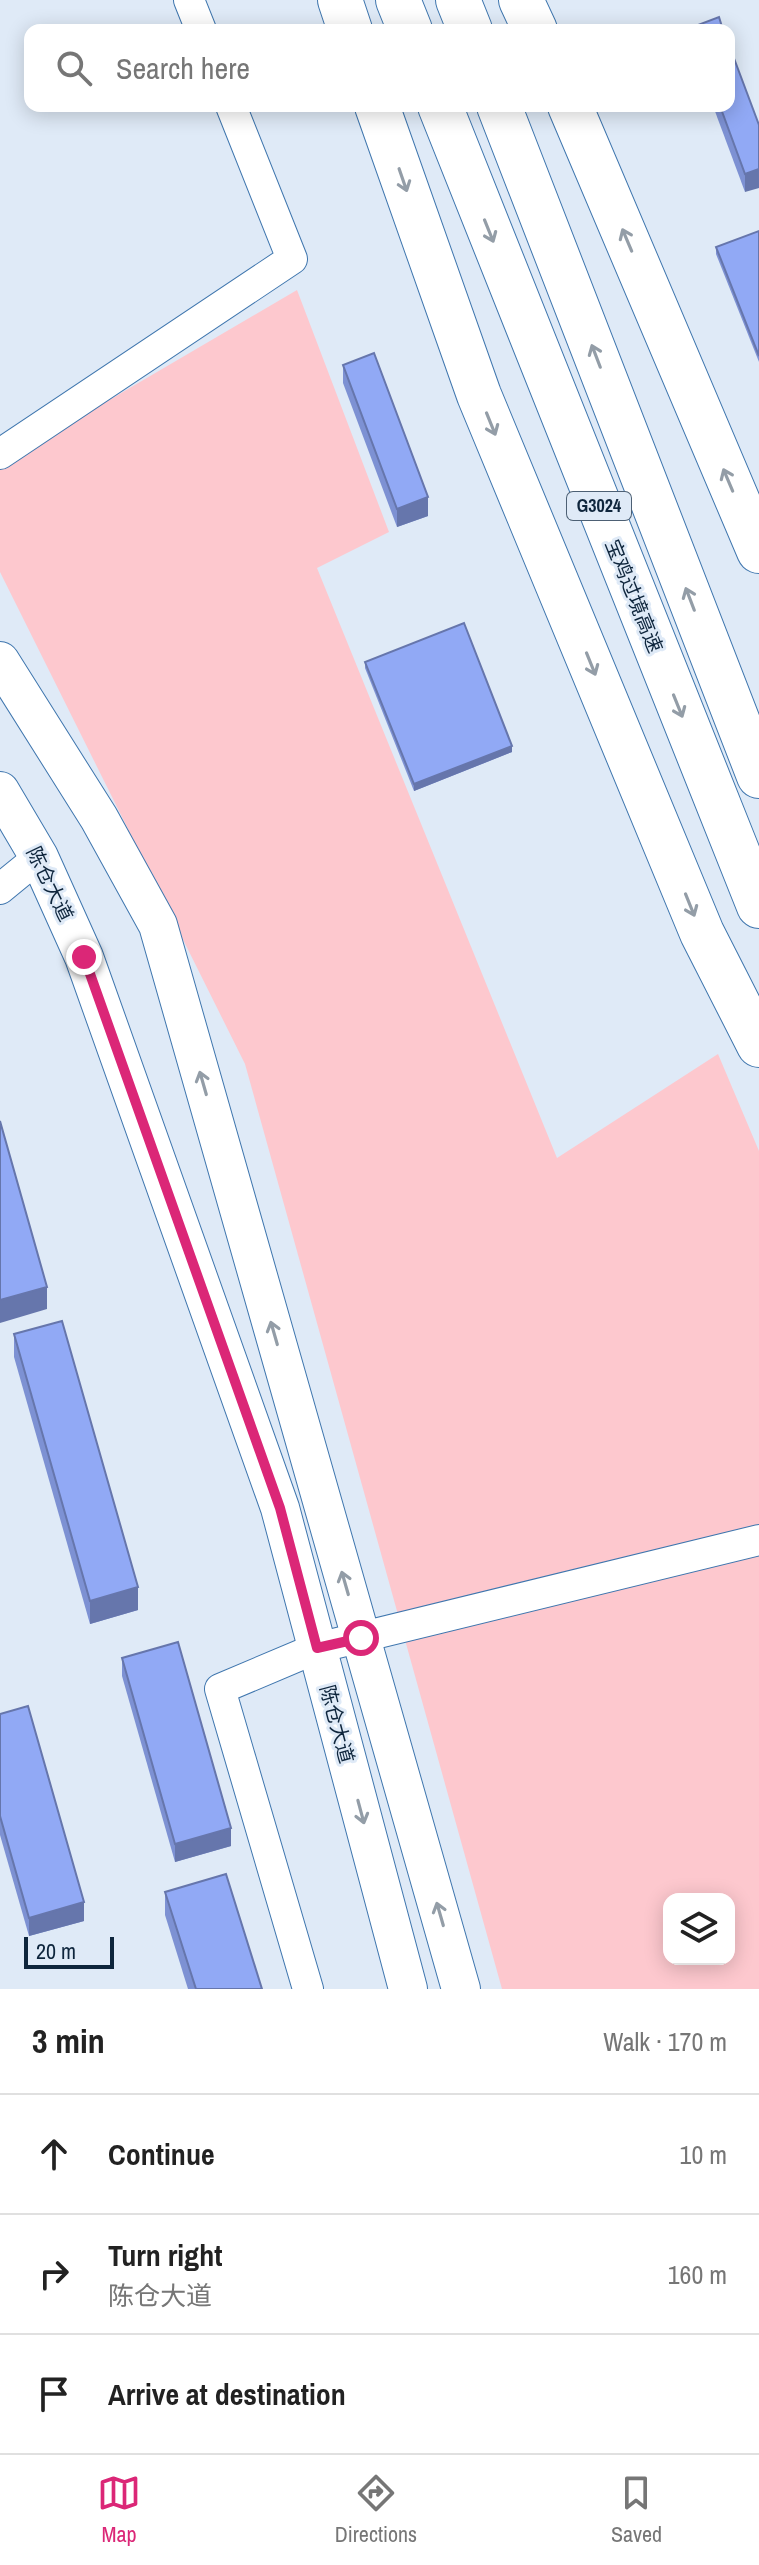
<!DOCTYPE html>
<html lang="en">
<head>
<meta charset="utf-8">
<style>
  body { margin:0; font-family:"Archivo Narrow","Noto Sans SC",sans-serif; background:#f2f2f2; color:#222 }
  .controls { position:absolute; right:24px; bottom:24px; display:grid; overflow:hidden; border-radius:16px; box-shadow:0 4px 20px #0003 }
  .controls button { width:72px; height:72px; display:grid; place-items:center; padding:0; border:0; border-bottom:2px solid #e0e0e0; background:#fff; color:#222; font:40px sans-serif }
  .scale { position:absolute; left:24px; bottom:20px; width:90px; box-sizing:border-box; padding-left:8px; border:4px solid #0e253c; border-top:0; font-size:22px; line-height:28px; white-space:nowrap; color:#0e253c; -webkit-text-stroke:6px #dfeaf7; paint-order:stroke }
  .stop { position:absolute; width:24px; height:24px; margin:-18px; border:6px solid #db2777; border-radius:50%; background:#fff }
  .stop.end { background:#db2777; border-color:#fff; box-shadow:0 2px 8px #0008 }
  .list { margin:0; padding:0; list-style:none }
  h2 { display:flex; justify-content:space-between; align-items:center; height:104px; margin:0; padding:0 32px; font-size:34px }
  h2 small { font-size:26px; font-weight:400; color:#767676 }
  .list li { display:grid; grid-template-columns:52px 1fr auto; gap:24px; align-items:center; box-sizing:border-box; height:120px; padding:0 32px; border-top:2px solid #e0e0e0 }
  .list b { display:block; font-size:30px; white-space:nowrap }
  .list p { margin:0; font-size:26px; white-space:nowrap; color:#767676 }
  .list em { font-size:26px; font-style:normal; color:#767676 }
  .icon { flex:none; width:44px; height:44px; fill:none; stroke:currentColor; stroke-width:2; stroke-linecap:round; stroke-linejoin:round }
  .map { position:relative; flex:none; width:759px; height:1989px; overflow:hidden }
  .search { position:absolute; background:#fff; box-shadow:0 4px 20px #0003; left:24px; right:24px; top:24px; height:88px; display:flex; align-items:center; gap:20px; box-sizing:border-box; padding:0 28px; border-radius:16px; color:#767676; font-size:30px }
  .sheet { height:464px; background:#fff }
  nav { display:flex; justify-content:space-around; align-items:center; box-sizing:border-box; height:112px; border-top:2px solid #e0e0e0; background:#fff; font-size:22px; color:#767676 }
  nav a { display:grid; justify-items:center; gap:4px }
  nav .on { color:#db2777 }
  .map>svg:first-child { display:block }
</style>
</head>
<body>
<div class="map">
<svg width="759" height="1989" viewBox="0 0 759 1989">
  <rect width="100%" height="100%" fill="#dfeaf7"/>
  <path fill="#fdc8ce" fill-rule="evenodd" d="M297,290L389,532L317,568L557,1158L718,1054L759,1151V1989H502L245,1064L0,572V464ZM669,1899H729V1959H669Z"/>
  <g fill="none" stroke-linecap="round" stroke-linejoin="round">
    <g stroke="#3f76ae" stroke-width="32">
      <g id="minor">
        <path d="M189,0L201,30"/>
        <path d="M0,454L292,259L231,106"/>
        <path d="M0,889L39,857"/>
        <path d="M308,1989L220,1689L317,1648L759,1540"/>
      </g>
    </g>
    <g stroke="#3f76ae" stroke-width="40">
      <g id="major">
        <path d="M0,661L99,818L158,925L461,1989"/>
        <path d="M0,791L39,857L84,957L280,1508L408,1989"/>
      </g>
    </g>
    <g stroke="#3f76ae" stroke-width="46">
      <g id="highway">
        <path d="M340,0L350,30"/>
        <path d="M398,0L410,30"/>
        <path d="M458,0L470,30"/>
        <path d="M521,0L535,30"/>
        <path d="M377,106L479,395L702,933L759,1045"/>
        <path d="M440,106L759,906"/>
        <path d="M499,106L759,776"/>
        <path d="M570,106L759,551"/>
      </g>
    </g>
    <use href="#minor" stroke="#fff" stroke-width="30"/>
    <use href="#major" stroke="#fff" stroke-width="38"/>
    <use href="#highway" stroke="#fff" stroke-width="44"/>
  </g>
  <g fill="#7d91d3">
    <path d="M713,106H729L759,125L745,192Z"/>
    <path d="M759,231V362L716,254V247Z"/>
    <path d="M343,365L428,516L397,527L343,383Z"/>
    <path d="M365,662L512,752L414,791L365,668Z"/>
    <path d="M14,1334L138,1610L90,1624L14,1357Z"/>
    <path d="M122,1658L231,1846L175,1862L122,1676Z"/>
    <path d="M0,1714L84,1921L29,1936L0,1835Z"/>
    <path d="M165,1892L262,1989H188L165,1915Z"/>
  </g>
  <g fill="#6676ac">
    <path d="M759,169V188L745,192V174Z"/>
    <path d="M428,497V516L397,527V509Z"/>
    <path d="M512,746V752L414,791V784Z"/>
    <path d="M47,1287V1309L0,1323V1300Z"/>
    <path d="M138,1587V1610L90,1624V1601Z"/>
    <path d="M231,1828V1846L175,1862V1844Z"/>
    <path d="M84,1902V1921L29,1936V1918Z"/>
  </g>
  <g fill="#91a9f5" stroke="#6676ac" stroke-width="2">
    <path d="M719,17L723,30H691L690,28Z"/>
    <path d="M729,45L759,125V169L745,174L720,106H729Z"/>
    <path d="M759,231V356L716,247Z"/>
    <path d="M374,353L428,497L397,509L343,365Z"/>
    <path d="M464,623L512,746L414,784L365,662Z"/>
    <path d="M0,1121L47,1287L0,1300Z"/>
    <path d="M62,1321L138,1587L90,1601L14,1334Z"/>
    <path d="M178,1642L231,1828L175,1844L122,1658Z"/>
    <path d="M28,1706L84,1902L29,1918L0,1816V1714Z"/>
    <path d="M226,1874L262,1989H196L165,1892Z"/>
  </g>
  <defs><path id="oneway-shaft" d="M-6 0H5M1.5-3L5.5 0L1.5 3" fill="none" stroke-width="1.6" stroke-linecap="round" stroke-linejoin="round" transform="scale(2)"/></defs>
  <g stroke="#939da7">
    <use href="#oneway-shaft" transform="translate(403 180) rotate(71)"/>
    <use href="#oneway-shaft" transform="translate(489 231) rotate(68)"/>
    <use href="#oneway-shaft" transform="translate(627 240) rotate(-113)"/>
    <use href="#oneway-shaft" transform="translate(596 356) rotate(-111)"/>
    <use href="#oneway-shaft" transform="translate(491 424) rotate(68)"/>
    <use href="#oneway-shaft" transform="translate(728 480) rotate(-113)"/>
    <use href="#oneway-shaft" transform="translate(690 599) rotate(-111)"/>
    <use href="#oneway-shaft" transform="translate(591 664) rotate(68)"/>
    <use href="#oneway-shaft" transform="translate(678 706) rotate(68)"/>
    <use href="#oneway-shaft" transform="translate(690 905) rotate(68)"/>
    <use href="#oneway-shaft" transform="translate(203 1083) rotate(-106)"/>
    <use href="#oneway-shaft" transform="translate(274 1333) rotate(-106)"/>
    <use href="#oneway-shaft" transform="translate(345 1583) rotate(-106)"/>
    <use href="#oneway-shaft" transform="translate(361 1812) rotate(75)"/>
    <use href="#oneway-shaft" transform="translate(440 1914) rotate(-106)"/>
  </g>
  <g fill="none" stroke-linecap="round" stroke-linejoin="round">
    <path stroke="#db2777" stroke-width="10" d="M84,957L280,1508L317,1648L361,1638"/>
  </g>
  <g text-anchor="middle" stroke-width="6" stroke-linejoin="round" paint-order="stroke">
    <rect fill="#dfeaf7" stroke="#4d6074" stroke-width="2" x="567" y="492" width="64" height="28" rx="6"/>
    <g font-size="18" font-weight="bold" fill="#0e253c">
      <text x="599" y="512">G3024</text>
    </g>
    <g font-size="20" fill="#0e253c" stroke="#dfeaf7">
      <text transform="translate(634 596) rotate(68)" y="7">宝鸡过境高速</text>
      <text transform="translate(50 884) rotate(64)" y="7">陈仓大道</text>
      <text transform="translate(337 1724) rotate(75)" y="7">陈仓大道</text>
    </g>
  </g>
</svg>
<div class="controls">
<button><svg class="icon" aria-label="layers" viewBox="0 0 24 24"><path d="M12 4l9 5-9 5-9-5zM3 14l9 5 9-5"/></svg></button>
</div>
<div class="scale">20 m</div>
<div class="stop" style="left:361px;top:1638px"></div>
<div class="stop end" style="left:84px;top:957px"></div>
<div class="search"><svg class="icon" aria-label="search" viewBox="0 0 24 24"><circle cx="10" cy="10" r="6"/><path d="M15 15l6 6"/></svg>Search here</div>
</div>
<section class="sheet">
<h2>3 min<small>Walk · 170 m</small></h2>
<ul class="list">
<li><svg class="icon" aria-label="ahead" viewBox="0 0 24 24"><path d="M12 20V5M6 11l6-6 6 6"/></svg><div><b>Continue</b></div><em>10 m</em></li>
<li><svg class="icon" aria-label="right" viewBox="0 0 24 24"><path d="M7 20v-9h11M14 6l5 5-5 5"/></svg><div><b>Turn right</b><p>陈仓大道</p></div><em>160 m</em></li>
<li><svg class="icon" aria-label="arrive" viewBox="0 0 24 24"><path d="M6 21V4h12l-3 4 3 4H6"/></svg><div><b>Arrive at destination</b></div></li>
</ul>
</section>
<nav>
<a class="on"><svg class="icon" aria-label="map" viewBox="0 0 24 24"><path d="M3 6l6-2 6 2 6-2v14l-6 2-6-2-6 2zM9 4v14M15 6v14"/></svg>Map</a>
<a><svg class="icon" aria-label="directions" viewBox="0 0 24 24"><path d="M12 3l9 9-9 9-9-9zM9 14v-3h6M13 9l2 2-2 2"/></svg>Directions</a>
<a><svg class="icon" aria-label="saved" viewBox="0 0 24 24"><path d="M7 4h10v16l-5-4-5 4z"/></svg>Saved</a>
</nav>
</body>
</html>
